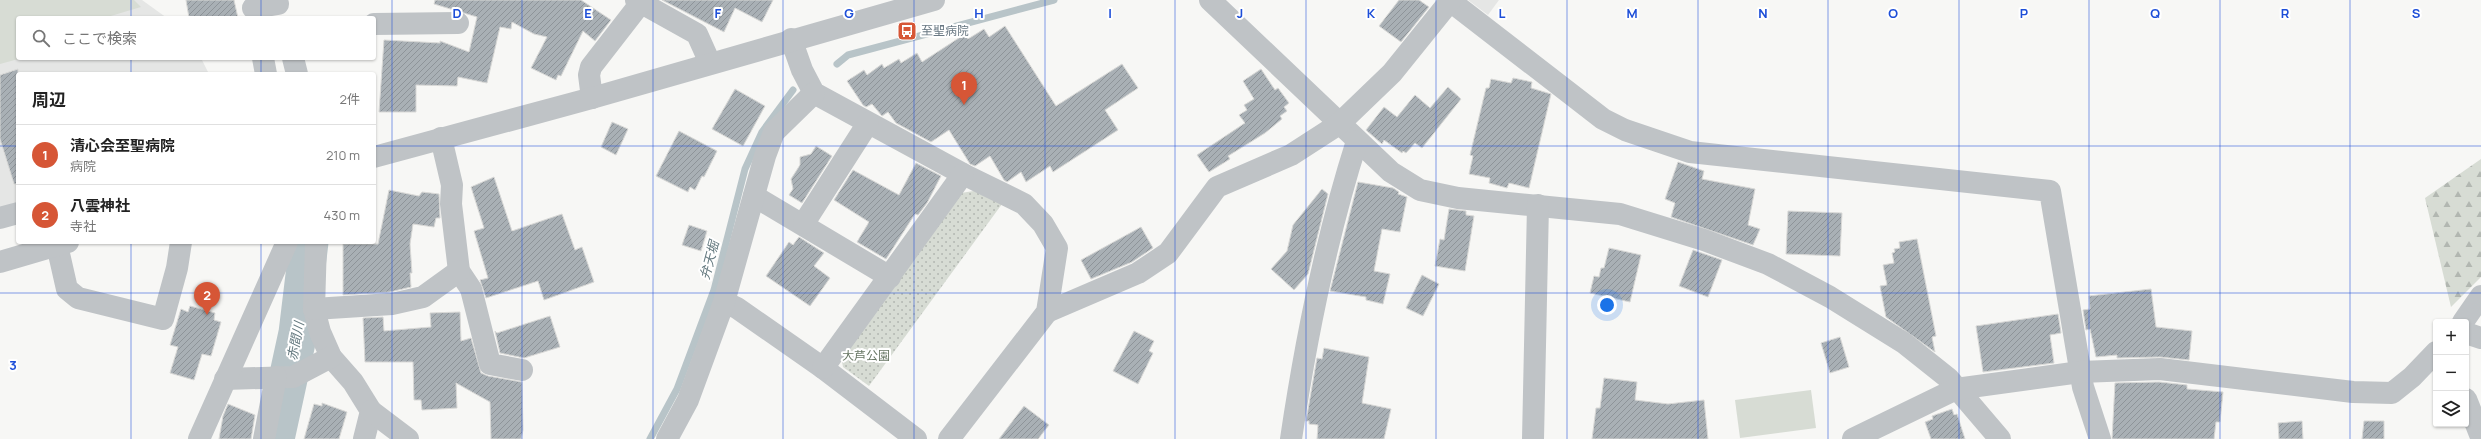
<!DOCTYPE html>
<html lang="ja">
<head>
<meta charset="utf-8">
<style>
  body { margin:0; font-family:Manrope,"Noto Sans JP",sans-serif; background:#f6f6f6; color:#222 }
  .controls { position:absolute; right:12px; bottom:12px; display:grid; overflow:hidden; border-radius:4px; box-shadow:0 1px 3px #0004 }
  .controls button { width:36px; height:36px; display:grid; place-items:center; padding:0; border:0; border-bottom:1px solid #e0e0e0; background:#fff; color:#222; font:20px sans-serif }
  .you { position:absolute; left:1607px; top:305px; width:14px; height:14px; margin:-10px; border:3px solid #fff; border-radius:50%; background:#1a73e8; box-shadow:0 0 0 6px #1a73e833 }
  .badge { display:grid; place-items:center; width:26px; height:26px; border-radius:50%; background:#d65636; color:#fff; font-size:13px; font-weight:700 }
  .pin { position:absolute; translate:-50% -33px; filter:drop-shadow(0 1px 2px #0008) }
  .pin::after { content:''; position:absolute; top:21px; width:14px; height:12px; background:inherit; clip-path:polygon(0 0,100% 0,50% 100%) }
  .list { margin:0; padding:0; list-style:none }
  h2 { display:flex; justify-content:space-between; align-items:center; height:52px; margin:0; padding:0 16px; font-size:17px }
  h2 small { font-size:13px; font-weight:400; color:#767676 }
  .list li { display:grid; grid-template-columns:26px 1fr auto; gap:12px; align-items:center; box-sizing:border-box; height:60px; padding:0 16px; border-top:1px solid #e0e0e0 }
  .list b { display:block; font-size:15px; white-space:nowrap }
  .list p { margin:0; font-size:13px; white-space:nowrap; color:#767676 }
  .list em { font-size:13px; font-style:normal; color:#767676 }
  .icon { flex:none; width:22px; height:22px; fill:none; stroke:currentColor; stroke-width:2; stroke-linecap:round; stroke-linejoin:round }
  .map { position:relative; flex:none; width:2481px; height:439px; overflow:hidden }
  .search { position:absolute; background:#fff; box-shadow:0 1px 3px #0004; left:16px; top:16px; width:360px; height:44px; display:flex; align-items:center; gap:10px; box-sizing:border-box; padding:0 14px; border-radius:4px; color:#767676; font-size:15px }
  .panel { position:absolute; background:#fff; box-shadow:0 1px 3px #0004; left:16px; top:72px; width:360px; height:172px; border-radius:4px }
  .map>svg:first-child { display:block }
</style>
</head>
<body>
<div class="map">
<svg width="2481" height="439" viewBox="0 0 2481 439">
  <defs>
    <pattern id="green-dots" width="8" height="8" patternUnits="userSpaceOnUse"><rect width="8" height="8" fill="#d7dcd4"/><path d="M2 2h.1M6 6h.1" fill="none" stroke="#b2b7b1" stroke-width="1.8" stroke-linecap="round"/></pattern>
    <pattern id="forest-firs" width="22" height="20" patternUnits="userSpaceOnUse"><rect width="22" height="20" fill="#d7dcd4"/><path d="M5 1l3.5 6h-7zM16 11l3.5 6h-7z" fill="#b2b7b1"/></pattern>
    <pattern id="building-hatch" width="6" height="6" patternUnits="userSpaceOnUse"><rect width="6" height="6" fill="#a9b0b5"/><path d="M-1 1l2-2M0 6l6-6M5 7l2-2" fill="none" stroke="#8e9499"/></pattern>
  </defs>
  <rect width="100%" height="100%" fill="#f7f7f5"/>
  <g fill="#e5e6e5">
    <path d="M0,0H142L167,18H18V58H201L209,74H18V203L0,209Z"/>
    <path d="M1468,0H1499L1488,15Z"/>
  </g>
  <path fill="url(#green-dots)" d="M980,190L1002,204L869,386L843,367L841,356L961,193Z"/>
  <path fill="url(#forest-firs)" d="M2481,159V277L2451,307L2425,198Z"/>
  <g fill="#d7dcd4">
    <path d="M0,0H134L141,7L104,18H18V58H22L0,64Z"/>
    <path d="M1811,390L1816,428L1740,438L1735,400Z"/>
  </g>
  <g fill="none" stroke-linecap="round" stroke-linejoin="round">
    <g stroke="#b8c4c8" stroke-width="7">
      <path d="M837,64L848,55L1054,0"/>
      <path d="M650,439L677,389L714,290L745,169L762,132L793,90"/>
    </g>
    <path stroke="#b8c4c8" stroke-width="39" d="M275,439L298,333L309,242"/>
  </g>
  <g fill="url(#building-hatch)" stroke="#d9d9d7">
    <path d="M186,0H234L238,18H189Z"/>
    <path d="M435,0H581L611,20L595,41L583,31L561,76L558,75L556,80L531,68L547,37L534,34L512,22L511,29L500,27L487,83L458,77L457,86L416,85V112H379L384,40L440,43V41L469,52L477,17L434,4Z"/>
    <path d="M662,0H773L762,22L735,8L724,32Z"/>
    <path d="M1399,0H1419L1429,7L1401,42L1379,26Z"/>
    <path d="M1005,26L1056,106L1122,64L1138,88L1105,110L1118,130L1053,172L1050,166L1026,182L1021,172L1007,182L1004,180L990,156L975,166L970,164L949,130L931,142L896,123L888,112L882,116L872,104L866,107L863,105L847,81L864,70L867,75L882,64L884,68L899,59L901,63L917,53L922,62L965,34L968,39L984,29L989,37Z"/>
    <path d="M18,69V184H14L0,139V75Z"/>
    <path d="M1261,69L1275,90L1278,88L1289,103L1284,107L1287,111L1280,116L1282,119L1265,133L1228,156L1230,159L1209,172L1197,155L1245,123L1239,115L1247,110L1244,105L1254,99L1243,81Z"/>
    <path d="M1513,78L1532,82L1531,88L1551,94L1529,188L1509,183L1507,188L1489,183L1490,178L1469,174L1473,156L1470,155L1486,88H1489L1491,79L1511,83Z"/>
    <path d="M1448,87L1461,99L1422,148L1415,143L1406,153L1403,151L1402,153L1384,140L1382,144L1366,130L1384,107L1397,117L1415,95L1430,108Z"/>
    <path d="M735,89L765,106L743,146L712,129Z"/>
    <path d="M612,122L628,129L616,155L601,147Z"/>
    <path d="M679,131L717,151L704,177L702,176L695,190L690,187L688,192L656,176Z"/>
    <path d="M816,146L832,156L802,203L789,195L793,189L791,179L800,165V157L811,154Z"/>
    <path d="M1678,162L1704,171L1702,179L1755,189L1748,225L1760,229L1753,245L1671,217L1675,203L1665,199Z"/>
    <path d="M916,163L941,176L927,203L918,215L915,214L886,259L857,242L869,222L834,200L853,170L899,195Z"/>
    <path d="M494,177L512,231L562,214L575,250L582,247L594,282L544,300L538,281L486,298L480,280L488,278L474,231L484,228L471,187Z"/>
    <path d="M1358,182L1393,188L1399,192L1398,194L1407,197L1400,232L1382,229L1374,271L1390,274L1383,304L1366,300V297L1330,291Z"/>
    <path d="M1322,189L1328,194L1308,274L1294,290L1271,269L1287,251L1293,225Z"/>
    <path d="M389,190L419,196L422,192L439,194L440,218H436L434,227L413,224L410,244L412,273H410L411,287L390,292L343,295V244H378Z"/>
    <path d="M1449,209L1466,211V215L1474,216L1465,271L1435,266L1440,239L1444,240Z"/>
    <path d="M1788,211L1842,213L1840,256L1786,254Z"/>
    <path d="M689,225L707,231L701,251L682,245Z"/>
    <path d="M1141,227L1153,248L1132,262L1091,279L1081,260Z"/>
    <path d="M799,237L824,253L814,266L830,278L810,306L766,276L789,242L793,245Z"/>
    <path d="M1917,239L1936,336L1932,337L1935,352L1886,317L1880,286L1887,285L1883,265L1894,263L1892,253L1895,252L1894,249L1900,248L1899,242Z"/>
    <path d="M1609,248L1641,255L1630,302L1590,293L1594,276L1599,277L1601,268H1604Z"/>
    <path d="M1693,250L1722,260L1708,297L1679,286Z"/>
    <path d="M1422,275L1439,284L1423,316L1406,308Z"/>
    <path d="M2151,289L2156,327L2192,331L2189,360L2160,357L2117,358V355L2096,357L2090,329L2086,330L2083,310L2090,309L2089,296Z"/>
    <path d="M190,306L215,313L214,320L221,322L211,356L202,354L194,380L170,373L178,347L170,345L181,309L188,312Z"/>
    <path d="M460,312L461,341L471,338L481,373L488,376L522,382L523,430L521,439H491L490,402L456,383L457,408L422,410L421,400H414L413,362H365L363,318L383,317L384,331L431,327L430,313Z"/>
    <path d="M2058,314L2061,333L2050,335L2054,363L1983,372L1976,326Z"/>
    <path d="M550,316L560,347L524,358L500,353L495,331L497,333Z"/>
    <path d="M1134,331L1154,341L1149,351L1153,353L1138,384L1113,371Z"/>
    <path d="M1840,337L1849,367L1830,373L1821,343Z"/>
    <path d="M1324,348L1369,357L1362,403L1391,409L1384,439H1317L1318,425L1309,424V421H1306L1317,358L1322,359Z"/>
    <path d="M1604,378L1637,382L1635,400L1668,404L1704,400L1708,439H1592L1596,408H1600Z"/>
    <path d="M2159,382L2187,385V389L2223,392L2220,422H2216L2214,439H2112L2115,383Z"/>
    <path d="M322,403L347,412L339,439H304L314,404L322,406Z"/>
    <path d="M228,404L255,415L251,439H219L223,416Z"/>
    <path d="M1024,406L1049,425L1038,439H999Z"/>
    <path d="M1952,409L1954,415L1957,414L1965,439H1931L1925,422L1933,419L1932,416Z"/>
    <path d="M2302,421L2303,439H2279L2278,423Z"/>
    <path d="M2364,421H2384V439H2362Z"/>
  </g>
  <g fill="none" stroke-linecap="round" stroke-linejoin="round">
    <g stroke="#bfc3c6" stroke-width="22">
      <path d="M636,0L697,34L710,63"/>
      <path d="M1210,0L1391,172L1420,190L1458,198L1620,214L1704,240L1768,264L1830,297L1904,343L1948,378L2000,439"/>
      <path d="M1449,0L1603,119L1625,130L1690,152L2050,191L2083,387L2100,439"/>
      <path d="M253,8L278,4"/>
      <path d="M374,24L458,23"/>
      <path d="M791,39L802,70L814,93L963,174L1024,204L1043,224L1057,248L1047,312L949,439"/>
      <path d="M263,58L266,74"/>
      <path d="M293,58L297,74"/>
      <path d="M592,98L589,75L591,67L643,0"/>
      <path d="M441,138L452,185L451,204L459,271L471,289L490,364L522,370"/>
      <path d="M754,196L890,277"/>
      <path d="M0,218L18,213"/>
      <path d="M804,223L868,123"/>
      <path d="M316,242L314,309L320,332L331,357L353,382L371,411L364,439"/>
      <path d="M57,245L67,289L78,298L163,319L177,268L181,242"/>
      <path d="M724,302L737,308L823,368L916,439"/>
      <path d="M314,309L392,304L423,297L459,271"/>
      <path d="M1047,312L1138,273L1168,253L1217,187L1291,155L1339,124L1392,73L1450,1"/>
      <path d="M2463,322L2481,296"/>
      <path d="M2466,333L2481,338"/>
      <path d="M823,368L963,174"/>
      <path d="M225,379L293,377L331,357"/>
      <path d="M2466,399L2481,437"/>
      <path d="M371,411L408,439"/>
      <path d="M199,439L287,242"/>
      <path d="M264,439L276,377"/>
      <path d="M667,439L688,400L724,302L765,156L774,132L814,93"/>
      <path d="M1291,439C1306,338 1326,238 1357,141"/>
      <path d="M1533,439L1538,205"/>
      <path d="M1853,439L1956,389L2080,372L2160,369L2353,392L2392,393L2412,377L2436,352"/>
    </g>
    <g stroke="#bfc3c6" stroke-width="22">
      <path d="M374,157L592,98L934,0"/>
      <path d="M0,262L68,242"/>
    </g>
  </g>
  <path fill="none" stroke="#1d4ed8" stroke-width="1" stroke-opacity="0.55" d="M131,0V18M261,0V18M392,0V439M522,0V439M653,0V439M783,0V439M914,0V439M1045,0V439M1175,0V439M1306,0V439M1436,0V439M1567,0V439M1698,0V439M1828,0V439M1959,0V439M2089,0V439M2220,0V439M2350,0V439M131,58V74M261,58V74M0,146H18M374,146H2481M131,242V439M261,242V439M0,293H2481"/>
  <defs>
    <g id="bus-square" transform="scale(1)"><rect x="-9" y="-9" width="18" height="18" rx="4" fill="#d65636" stroke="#fff"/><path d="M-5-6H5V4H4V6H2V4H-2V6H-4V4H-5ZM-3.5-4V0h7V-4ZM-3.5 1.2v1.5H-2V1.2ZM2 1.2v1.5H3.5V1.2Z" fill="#fff"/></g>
  </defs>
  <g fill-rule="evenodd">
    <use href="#bus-square" x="907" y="31"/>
  </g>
  <g text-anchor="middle" stroke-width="4" stroke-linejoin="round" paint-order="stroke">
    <g font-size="12" fill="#697883" stroke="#fff" text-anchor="start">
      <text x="921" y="35">至聖病院</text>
    </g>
    <g font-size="12" fill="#677663" stroke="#fff">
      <text x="866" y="360">大芦公園</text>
    </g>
    <g font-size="13" font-style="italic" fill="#64797f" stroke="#fff">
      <text transform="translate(709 260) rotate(-75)" y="5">弁天堀</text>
      <text transform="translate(295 341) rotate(-79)" y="5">赤間川</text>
    </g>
  </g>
  <g font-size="13" text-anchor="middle" font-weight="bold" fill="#1d4ed8" stroke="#fff" stroke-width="4" stroke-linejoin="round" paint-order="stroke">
    <text x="457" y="18">D</text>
    <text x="588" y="18">E</text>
    <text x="718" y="18">F</text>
    <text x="849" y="18">G</text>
    <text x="979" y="18">H</text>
    <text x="1110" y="18">I</text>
    <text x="1240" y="18">J</text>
    <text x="1371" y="18">K</text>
    <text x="1502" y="18">L</text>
    <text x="1632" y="18">M</text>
    <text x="1763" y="18">N</text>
    <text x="1893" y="18">O</text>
    <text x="2024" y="18">P</text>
    <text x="2155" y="18">Q</text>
    <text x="2285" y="18">R</text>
    <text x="2416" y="18">S</text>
    <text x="13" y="370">3</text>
  </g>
</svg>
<div class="controls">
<button>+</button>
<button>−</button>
<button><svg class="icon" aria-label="layers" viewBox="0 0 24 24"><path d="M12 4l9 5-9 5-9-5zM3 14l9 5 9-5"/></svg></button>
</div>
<div class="you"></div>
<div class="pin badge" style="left:964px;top:105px">1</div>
<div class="pin badge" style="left:207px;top:315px">2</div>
<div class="search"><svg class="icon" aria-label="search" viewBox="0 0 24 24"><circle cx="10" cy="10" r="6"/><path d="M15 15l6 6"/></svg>ここで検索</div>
<section class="panel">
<h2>周辺<small>2件</small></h2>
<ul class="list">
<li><span class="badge">1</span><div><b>清心会至聖病院</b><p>病院</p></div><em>210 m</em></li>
<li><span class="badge">2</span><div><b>八雲神社</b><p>寺社</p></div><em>430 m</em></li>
</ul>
</section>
</div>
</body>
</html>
